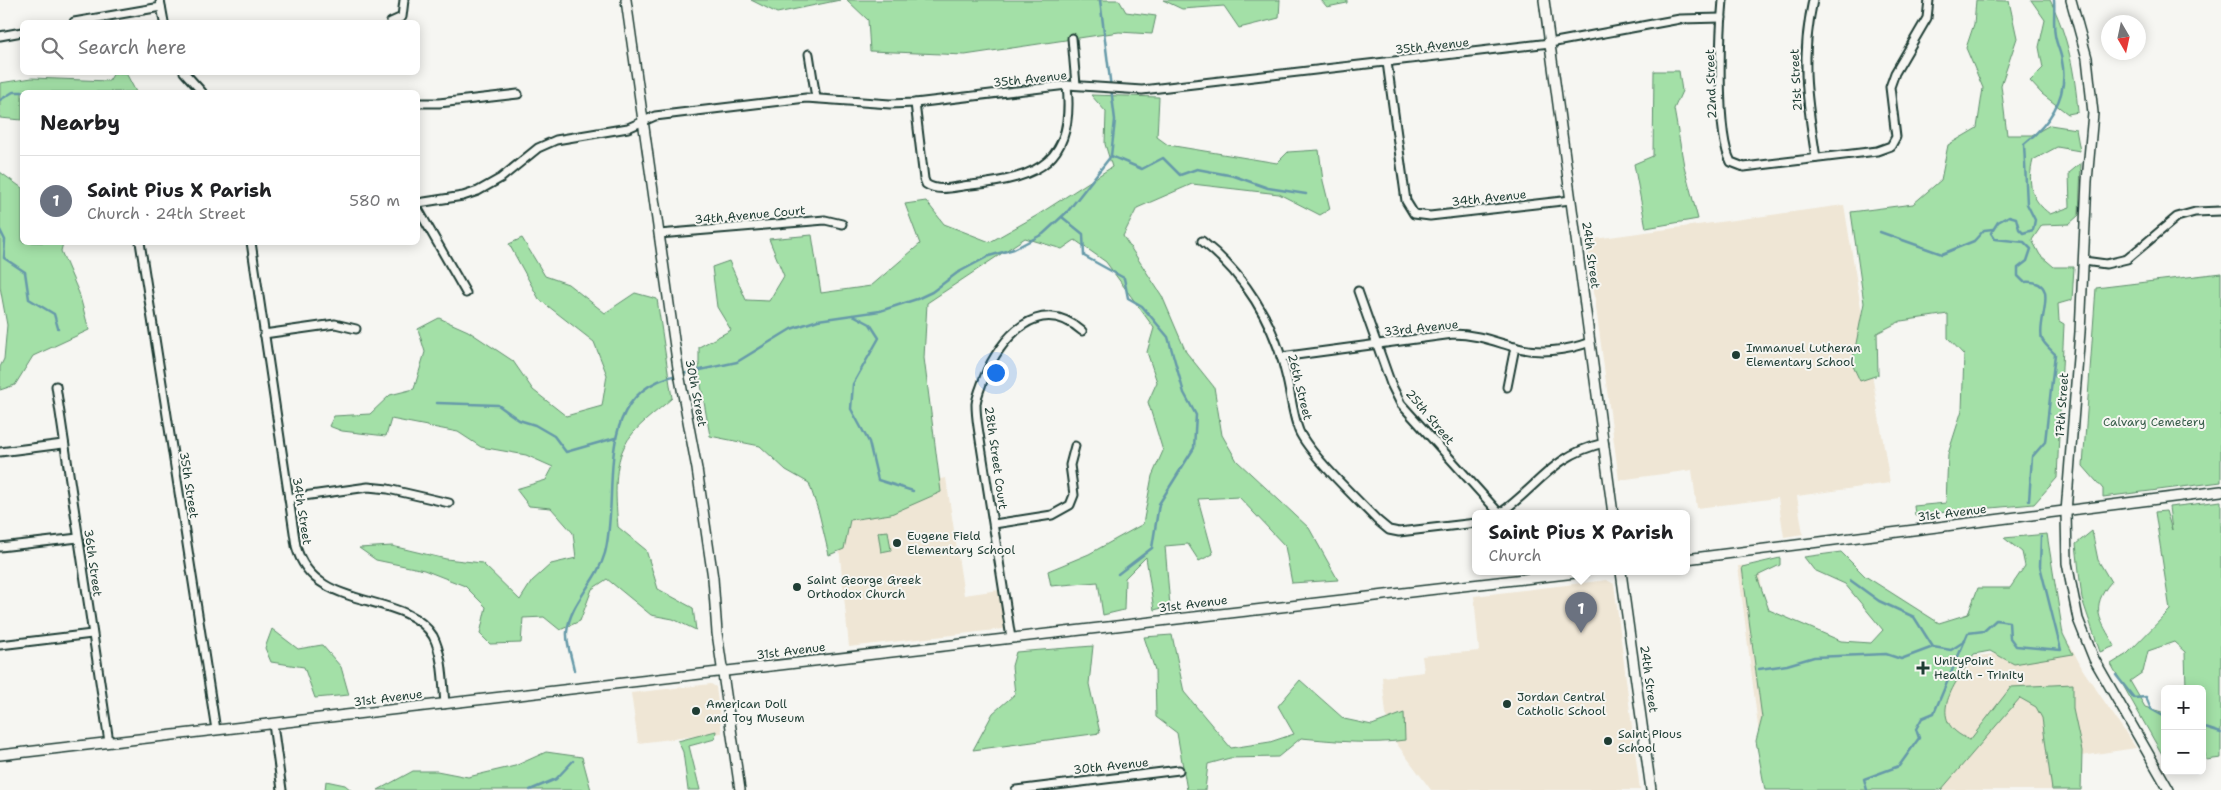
<!DOCTYPE html>
<html lang="en">
<head>
<meta charset="utf-8">
<style>
  body { margin:0; font-family:"Shantell Sans",sans-serif; background:#f6f6f6; color:#202124 }
  .controls { position:absolute; right:15px; bottom:15px; display:grid; overflow:hidden; border-radius:8px; box-shadow:0 2px 12px #0003 }
  .controls button { width:45px; height:45px; display:grid; place-items:center; padding:0; border:0; border-bottom:1px solid #e0e0e0; background:#fff; color:#202124; font:25px sans-serif }
  .compass { position:absolute; left:2101px; top:15px; width:45px; height:45px; border-radius:50%; background:#fff; box-shadow:0 2px 12px #0003; rotate:171deg }
  .you { position:absolute; left:995px; top:372px; width:18px; height:18px; margin:-12px; border:4px solid #fff; border-radius:50%; background:#1a73e8; box-shadow:0 0 0 8px #1a73e833 }
  .badge { display:grid; place-items:center; width:32px; height:32px; border-radius:50%; background:#1f3d34; color:#fff; font-size:16px; font-weight:700 }
  .pin { position:absolute; translate:-50% -41px; filter:drop-shadow(0 1px 2px #0008) }
  .pin::after { content:''; position:absolute; top:26px; width:18px; height:15px; background:inherit; clip-path:polygon(0 0,100% 0,50% 100%) }
  .popup { position:absolute; left:1472px; top:510px; width:218px; height:65px; box-sizing:border-box; display:grid; place-content:center; border-radius:8px; background:#fff; filter:drop-shadow(0 1px 4px #0005); font-size:16px; white-space:nowrap; color:#757577 }
  .popup b { font-size:19px; color:#202124 }
  .popup::after { content:''; position:absolute; left:50%; top:100%; margin-left:-10px; border:10px solid transparent; border-top-color:#fff }
  .list { margin:0; padding:0; list-style:none }
  h2 { display:flex; justify-content:space-between; align-items:center; height:65px; margin:0; padding:0 20px; font-size:21px }
  h2 small { font-size:16px; font-weight:400; color:#757577 }
  .list li { display:grid; grid-template-columns:32px 1fr auto; gap:15px; align-items:center; box-sizing:border-box; height:90px; padding:0 20px; border-top:1px solid #e0e0e0 }
  .list b { display:block; font-size:19px; white-space:nowrap }
  .list p { margin:0; font-size:16px; white-space:nowrap; color:#757577 }
  .list em { font-size:16px; font-style:normal; color:#757577 }
  .icon { flex:none; width:28px; height:28px; fill:none; stroke:currentColor; stroke-width:2; stroke-linecap:round; stroke-linejoin:round }
  .map { position:relative; flex:none; width:2221px; height:790px; overflow:hidden }
  .search { position:absolute; background:#fff; box-shadow:0 2px 12px #0003; left:20px; top:20px; width:400px; height:55px; display:flex; align-items:center; gap:12px; box-sizing:border-box; padding:0 18px; border-radius:8px; color:#757577; font-size:19px }
  .panel { position:absolute; background:#fff; box-shadow:0 2px 12px #0003; left:20px; top:90px; width:400px; height:155px; border-radius:8px }
  .map>svg:first-child { display:block }
</style>
</head>
<body>
<div class="map">
<svg width="2221" height="790" viewBox="0 0 2221 790">
  <rect width="100%" height="100%" fill="#f6f6f2"/>
  <filter id="ink" filterUnits="userSpaceOnUse"><feTurbulence type="fractalNoise" baseFrequency=".02" numOctaves="2"/><feDisplacementMap in="SourceGraphic" scale="10" xChannelSelector="R" yChannelSelector="G"/><feConvolveMatrix kernelMatrix="1 2 1 2 8 2 1 2 1" color-interpolation-filters="sRGB"/></filter>
  <g filter="url(#ink)">
    <g fill="#efe6d5">
      <path d="M1844,205L1890,483L1797,496L1803,534L1784,537L1778,498L1697,508L1692,470L1619,480L1587,240Z"/>
      <path d="M946,478L964,595L999,590L1004,629L849,647L834,496Z"/>
      <path d="M1759,565L1773,680L2070,645L2083,670L2136,748L2075,757L2079,790H1766L1738,566Z"/>
      <path d="M1607,580L1614,584L1640,790H1431L1388,732L1382,677L1424,672L1422,656L1479,651L1474,596Z"/>
      <path d="M711,684L716,687L722,733L638,743L631,693Z"/>
    </g>
    <g fill="#a3e0a7" stroke="#618e6e">
      <path d="M751,0H840L777,13Z"/>
      <path d="M847,0H1119L1126,12L1156,16L1152,34L1119,32L965,55L870,51L868,20Z"/>
      <path d="M1163,0H1280L1279,18L1239,28L1224,6L1182,9Z"/>
      <path d="M1321,0H1347V3L1327,7Z"/>
      <path d="M1976,0L2009,1L2017,38L2001,85L2007,135H2032L2050,125L2076,129L2080,151L2057,147L2033,160C2027,184 2031,200 2050,214L2070,207L2069,173L2081,163L2079,215L2069,224L2042,225L2032,240L2040,255L2054,267H2074L2072,300L2058,304L2059,321L2064,324L2057,478L2034,504L1915,515L1914,506L1946,503L1948,454L1962,410L1964,355L1948,338V314L1901,321L1877,333L1878,375L1860,381L1852,364L1864,303L1851,212L1913,204L1941,180L1948,145L1977,128L1983,88L1966,48L1974,24Z"/>
      <path d="M2031,0H2050C2068,36 2075,73 2078,112L2068,114L2042,94L2030,81L2043,68L2039,47L2045,20Z"/>
      <path d="M1654,71H1679L1682,91L1674,109L1684,166L1698,219L1646,228L1634,164L1653,156Z"/>
      <path d="M114,73H126L136,92H22V120L0,118V83L32,78L109,81Z"/>
      <path d="M1091,95L1159,97L1157,137L1168,145L1277,163L1288,152L1319,150L1323,181L1330,209L1320,215L1279,194L1192,184L1137,208L1123,236L1162,296L1186,352L1214,387L1222,435L1237,461L1309,528L1338,580L1292,583L1285,546L1239,497L1198,499L1213,554L1199,561L1188,544L1165,546L1170,606L1154,610L1146,557L1125,578L1124,610L1103,615L1098,582L1051,586L1048,571L1089,554L1143,524L1152,476L1163,451L1148,402L1157,382L1147,352L1154,328L1106,262L1075,240L1062,249L1025,238L927,303L924,358L941,492L891,514L850,520L844,549L829,555L819,513L809,483L786,470L760,446L710,436L699,374V347L731,330L717,307L712,267L729,261L746,300L769,301L784,276L769,239L812,235L821,293L871,286L920,244L905,204L926,201L944,224L990,242L1036,216L1112,167L1105,144L1106,112Z"/>
      <path d="M0,172L22,188V242L63,243L61,251L79,293L89,330L33,356L15,385L0,390V367L4,359L7,325L0,287Z"/>
      <path d="M522,238L545,276L568,284L605,313L635,293L657,299L672,398C657,412 633,427 624,447C613,469 616,503 618,527L646,550L658,589L693,608L696,630L673,619L651,615L607,579L592,589L580,621L560,630L544,617L523,618L521,643L490,644L480,634L486,607L465,586L424,570L376,560L359,548L392,546L446,559L482,563L520,600L532,581L551,564L576,558L573,533L551,508L529,506L516,489L546,480L553,467L526,455L481,447L458,432L391,419L386,436L342,431L329,426L334,416L370,414L390,395L414,389L425,352L418,329L439,318L468,331L513,361L533,390L566,416L602,406L607,375L594,342L539,299L509,244Z"/>
      <path d="M2221,273V482L2103,497V489L2083,466L2096,288Z"/>
      <path d="M2221,501V758L2206,760L2205,753H2202V689H2186L2185,652L2174,642L2148,651L2143,672L2130,681L2145,707L2165,713L2163,756L2111,664L2127,654L2170,610L2155,512L2166,511L2172,530L2169,507Z"/>
      <path d="M888,531L891,550L881,552L878,532Z"/>
      <path d="M2092,531L2098,560L2111,582C2089,608 2100,620 2115,646L2100,652L2082,599L2076,544Z"/>
      <path d="M2047,534L2063,634L2073,654L2014,664L1990,651L1974,654C1956,683 1923,720 1970,740L2011,687L2073,684V709L2082,751L2081,790H2052L2042,718L2036,707L2020,698L1941,790H1765L1756,741L1762,718L1742,567L1780,558V565L1757,576L1769,610L1841,641L1871,643L1883,630L1845,584L1814,570L1804,557L1841,552L1865,576L1939,623L1968,614L1978,588H2010L2025,566L2022,552L2004,538Z"/>
      <path d="M272,629L298,649L322,645L341,667L349,695L315,698L304,667L271,662L265,648Z"/>
      <path d="M1172,635L1184,692L1231,748L1270,742L1294,734L1278,706L1300,680L1344,719L1372,725L1404,713L1405,740C1370,745 1336,741 1301,738L1278,757L1230,758L1208,764L1205,790H1187L1177,733L1156,717L1155,670L1144,637Z"/>
      <path d="M1093,646L1089,684L1100,733L973,750L993,713L1015,694L1012,666L1016,652Z"/>
      <path d="M716,731L715,739L689,746L700,790H688L683,752L678,741Z"/>
      <path d="M546,752L582,757L591,790H378L413,771H437L468,777L515,766Z"/>
      <path d="M326,781L345,785L351,790H325Z"/>
    </g>
    <g fill="none" stroke-linecap="round" stroke-linejoin="round">
      <g stroke="#669aa9" stroke-width="2.5">
        <path d="M0,100L13,92H34"/>
        <path d="M1111,156L1142,169L1163,158L1180,175L1197,169L1234,176L1268,188L1306,194"/>
        <path d="M1062,217L1083,234L1084,256L1124,278L1128,298L1142,306L1168,337L1184,393L1196,415L1194,448L1159,504L1152,548L1118,574"/>
        <path d="M0,230L5,240L4,258L25,272L29,299L54,314L58,328"/>
        <path d="M1880,232L1942,254L1974,241L1984,230L1993,229"/>
        <path d="M853,315L870,324L879,338L853,384L851,409L869,442L878,480L913,491"/>
        <path d="M682,374L737,362L791,329L818,320L880,311L917,299L932,292L957,273L989,256L1014,249L1043,234L1068,211L1111,156L1115,120L1100,0"/>
        <path d="M437,403L498,405L519,420L535,425L554,436L566,452L615,438"/>
        <path d="M2029,501L2032,457L2045,442L2055,354C2051,350 2044,344 2042,339C2036,320 2063,279 2024,282L2018,276V268L2027,261L2031,249L2024,242L1995,239L1991,233L1998,222L2009,216L2016,218L2019,229L2023,233L2033,230L2035,220L2027,204L2024,144C2049,124 2069,96 2062,61C2061,52 2056,44 2055,35C2053,24 2055,11 2054,0"/>
        <path d="M1850,580L1879,601L1914,617L1933,647L1951,650L1965,641"/>
        <path d="M1759,669L1787,665L1814,657L1886,654L1901,659L1933,647"/>
        <path d="M574,670C572,659 566,643 567,632C570,602 597,582 605,553C621,491 590,394 677,375"/>
        <path d="M2116,675L2134,698L2146,697L2151,709L2165,717"/>
        <path d="M2202,727L2221,733"/>
        <path d="M530,790L556,779L573,761"/>
        <path d="M1867,790L1864,779L1899,766L1919,738L1916,729L1922,718L1934,713L1968,633L1984,631L1996,620L2009,622L2010,638L2016,646L2061,650L2040,566L2041,537"/>
      </g>
      <g stroke="#1f3d34" stroke-width="11">
        <g id="street">
          <path d="M160,0L164,22"/>
          <path d="M1723,0C1720,34 1716,135 1731,162L1744,167L1877,151L1891,146L1896,137L1890,87L1895,73L1927,18L1929,0"/>
          <path d="M1813,0C1800,60 1807,99 1816,158"/>
          <path d="M74,22L161,7"/>
          <path d="M391,22L402,17L404,0"/>
          <path d="M0,36L22,32"/>
          <path d="M1072,38L1076,85"/>
          <path d="M809,54L816,98"/>
          <path d="M1387,62L1406,201L1414,214L1430,216L1571,200"/>
          <path d="M184,72L202,92"/>
          <path d="M418,103H439L518,94"/>
          <path d="M915,103L924,179L926,184C939,193 957,186 971,185C1040,178 1075,161 1067,85"/>
          <path d="M418,203L463,196L478,191L501,178L538,148L556,140L628,128L655,116L806,98L890,104L915,103L1067,85L1142,90L1550,43L1680,19L1722,18"/>
          <path d="M418,209L466,293"/>
          <path d="M659,234L825,220L842,224"/>
          <path d="M1202,241C1244,274 1274,322 1286,375C1291,393 1292,413 1299,431C1310,455 1357,499 1377,520L1389,530L1399,532L1476,523"/>
          <path d="M140,242L216,730"/>
          <path d="M251,242L296,546C314,614 404,589 433,636C443,655 443,683 445,704"/>
          <path d="M2084,261L2106,264L2127,259L2177,217L2195,212L2221,211"/>
          <path d="M1358,291L1391,384L1401,404L1500,514"/>
          <path d="M264,334L335,324L356,329"/>
          <path d="M1281,357L1453,334C1475,334 1493,341 1514,347C1538,354 1567,351 1590,342"/>
          <path d="M56,386L109,742"/>
          <path d="M1507,387L1515,347"/>
          <path d="M0,452L63,444"/>
          <path d="M289,498L368,487L388,489L449,503"/>
          <path d="M1499,514C1539,486 1552,455 1604,443"/>
          <path d="M994,524L1052,515L1070,505L1074,495L1070,465L1075,446"/>
          <path d="M0,547L78,538"/>
          <path d="M1011,638L978,427C977,420 976,412 976,404C977,395 981,387 984,378C1000,338 1039,293 1082,331"/>
          <path d="M0,645L92,634"/>
          <path d="M273,724L282,790"/>
          <path d="M1016,790L1179,770"/>
        </g>
      </g>
      <g stroke="#1f3d34" stroke-width="12">
        <g id="secondary">
          <path d="M626,0L678,368L697,469L713,578L717,633L740,790"/>
          <path d="M1544,0L1613,514"/>
          <path d="M2071,0L2087,58L2093,113L2087,181L2080,332L2066,512L2067,563L2078,619L2094,659L2169,790"/>
          <path d="M1686,559L2221,491"/>
          <path d="M1621,572L1651,790"/>
          <path d="M0,755L1584,572"/>
        </g>
      </g>
      <use href="#street" stroke="#f6f6f2" stroke-width="7"/>
      <use href="#secondary" stroke="#f6f6f2" stroke-width="9"/>
    </g>
  </g>
  <g fill="#1f3d34" stroke="#f6f6f2" stroke-width="2">
    <circle cx="1736" cy="355" r="5"/>
    <circle cx="897" cy="543" r="5"/>
    <circle cx="797" cy="587" r="5"/>
    <path d="M1920.5 660.5h5v5h5v5h-5v5h-5v-5h-5v-5h5z"/>
    <circle cx="1507" cy="704" r="5"/>
    <circle cx="696" cy="711" r="5"/>
    <circle cx="1608" cy="741" r="5"/>
  </g>
  <g text-anchor="middle" stroke-width="4" stroke-linejoin="round" paint-order="stroke">
    <g font-size="12" fill="#1f3d34" stroke="#f6f6f2">
      <text transform="translate(1432 46) rotate(-6)" y="4">35th Avenue</text>
      <text transform="translate(1030 79) rotate(-6)" y="4">35th Avenue</text>
      <text transform="translate(1796 80) rotate(-93)" y="4">21st Street</text>
      <text transform="translate(1711 84) rotate(-92)" y="4">22nd Street</text>
      <text transform="translate(1489 198) rotate(-6)" y="4">34th Avenue</text>
      <text transform="translate(750 215) rotate(-5)" y="4">34th Avenue Court</text>
      <text transform="translate(1591 255) rotate(82)" y="4">24th Street</text>
      <text transform="translate(1421 328) rotate(-6)" y="4">33rd Avenue</text>
      <text transform="translate(1300 387) rotate(76)" y="4">26th Street</text>
      <text transform="translate(696 393) rotate(79)" y="4">30th Street</text>
      <text transform="translate(2062 405) rotate(-86)" y="4">17th Street</text>
      <text transform="translate(1430 417) rotate(50)" y="4">25th Street</text>
      <text transform="translate(996 458) rotate(82)" y="4">28th Street Court</text>
      <text transform="translate(189 485) rotate(81)" y="4">35th Street</text>
      <text transform="translate(302 511) rotate(81)" y="4">34th Street</text>
      <text transform="translate(1952 513) rotate(-7)" y="4">31st Avenue</text>
      <text transform="translate(93 563) rotate(82)" y="4">36th Street</text>
      <text transform="translate(1193 604) rotate(-7)" y="4">31st Avenue</text>
      <text transform="translate(791 651) rotate(-7)" y="4">31st Avenue</text>
      <text transform="translate(1649 679) rotate(82)" y="4">24th Street</text>
      <text transform="translate(388 698) rotate(-7)" y="4">31st Avenue</text>
      <text transform="translate(1111 766) rotate(-6)" y="4">30th Avenue</text>
    </g>
    <g font-size="12" fill="#1f3d34" stroke="#f6f6f2" text-anchor="start">
      <text x="1746" y="352">Immanuel Lutheran<tspan x="1746" dy="14">Elementary School</tspan></text>
      <text x="907" y="540">Eugene Field<tspan x="907" dy="14">Elementary School</tspan></text>
      <text x="807" y="584">Saint George Greek<tspan x="807" dy="14">Orthodox Church</tspan></text>
      <text x="1934" y="665">UnityPoint<tspan x="1934" dy="14">Health - Trinity</tspan></text>
      <text x="1517" y="701">Jordan Central<tspan x="1517" dy="14">Catholic School</tspan></text>
      <text x="706" y="708">American Doll<tspan x="706" dy="14">and Toy Museum</tspan></text>
      <text x="1618" y="738">Saint Pious<tspan x="1618" dy="14">School</tspan></text>
    </g>
    <g font-size="12" fill="#395e4b" stroke="#f6f6f2">
      <text x="2154" y="426">Calvary Cemetery</text>
    </g>
  </g>
</svg>
<div class="controls">
<button>+</button>
<button>−</button>
</div>
<svg class="compass" viewBox="-18 -18 36 36"><path d="M0-13l5 13h-10z" fill="#e53935"/><path d="M0 13l5-13h-10z" fill="#757577"/></svg>
<div class="you"></div>
<div class="pin badge" style="left:1581px;top:633px;background:#6b7280">1</div>
<div class="popup"><b>Saint Pius X Parish</b>Church</div>
<div class="search"><svg class="icon" aria-label="search" viewBox="0 0 24 24"><circle cx="10" cy="10" r="6"/><path d="M15 15l6 6"/></svg>Search here</div>
<section class="panel">
<h2>Nearby<small></small></h2>
<ul class="list">
<li><span class="badge" style="background:#6b7280">1</span><div><b>Saint Pius X Parish</b><p>Church · 24th Street</p></div><em>580 m</em></li>
</ul>
</section>
</div>
</body>
</html>
